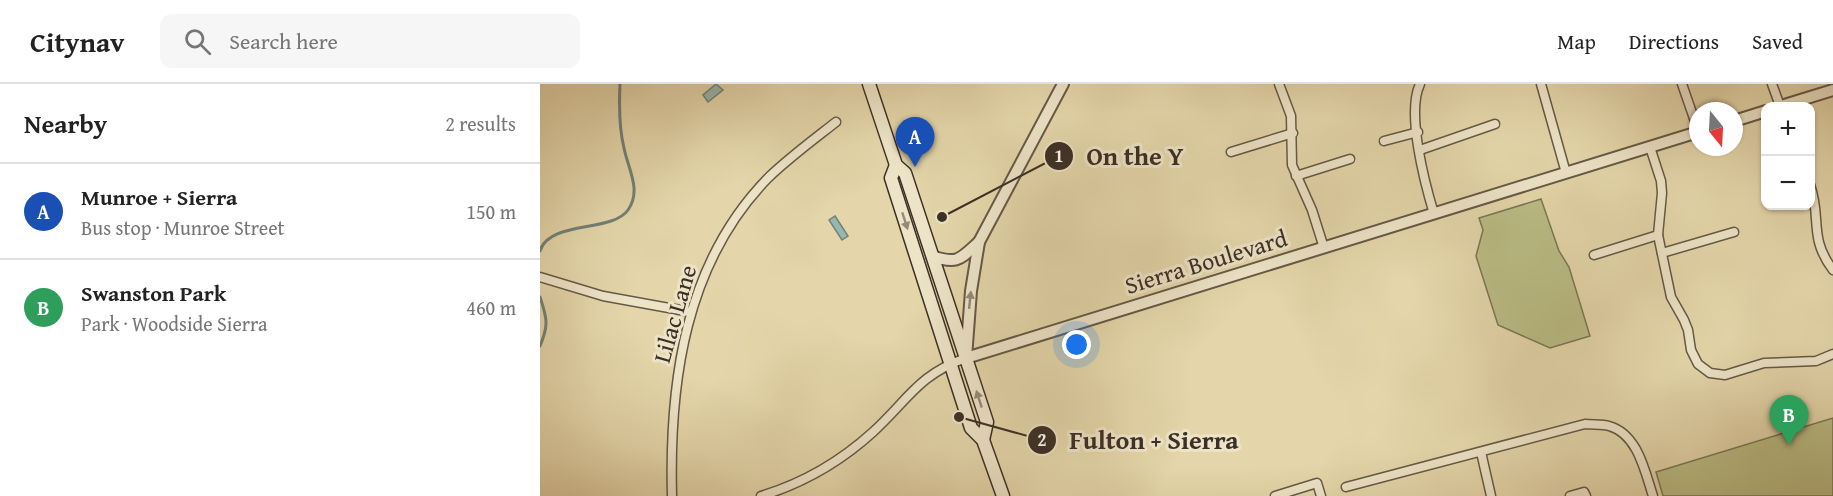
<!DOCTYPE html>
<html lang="en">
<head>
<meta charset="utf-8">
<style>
  body { margin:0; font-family:"Gentium Book Plus",serif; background:#f6f6f6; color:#222 }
  .controls { position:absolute; right:18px; top:18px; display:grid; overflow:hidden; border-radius:12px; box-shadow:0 2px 4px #0004 }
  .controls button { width:54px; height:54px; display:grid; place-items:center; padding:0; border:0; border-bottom:2px solid #e0e0e0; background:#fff; color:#222; font:30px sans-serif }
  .compass { position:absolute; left:1149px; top:18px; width:54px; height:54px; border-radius:50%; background:#fff; box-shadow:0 2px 4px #0004; rotate:162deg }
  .you { position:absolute; left:537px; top:261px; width:21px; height:21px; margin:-15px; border:4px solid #fff; border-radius:50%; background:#1a73e8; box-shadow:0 0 0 9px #1a73e833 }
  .badge { display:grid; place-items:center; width:39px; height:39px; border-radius:50%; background:#8f2418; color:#fff; font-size:20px; font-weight:700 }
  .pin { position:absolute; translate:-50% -50px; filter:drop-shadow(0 2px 3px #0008) }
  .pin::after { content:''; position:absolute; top:32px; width:21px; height:18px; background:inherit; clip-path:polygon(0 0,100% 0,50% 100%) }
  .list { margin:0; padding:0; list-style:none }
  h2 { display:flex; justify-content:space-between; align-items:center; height:78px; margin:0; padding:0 24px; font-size:26px }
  h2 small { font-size:20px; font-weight:400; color:#767676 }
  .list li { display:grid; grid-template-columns:39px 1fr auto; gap:18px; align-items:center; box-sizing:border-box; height:96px; padding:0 24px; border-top:2px solid #e0e0e0 }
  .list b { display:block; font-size:22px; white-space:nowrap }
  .list p { margin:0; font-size:20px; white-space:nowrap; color:#767676 }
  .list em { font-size:20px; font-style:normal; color:#767676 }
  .icon { flex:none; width:33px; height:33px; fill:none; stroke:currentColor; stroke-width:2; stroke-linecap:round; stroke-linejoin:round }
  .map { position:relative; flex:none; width:1293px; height:412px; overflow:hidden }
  header { display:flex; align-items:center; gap:36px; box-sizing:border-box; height:84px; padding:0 30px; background:#fff; border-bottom:2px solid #e0e0e0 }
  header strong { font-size:28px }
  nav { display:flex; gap:33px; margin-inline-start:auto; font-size:21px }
  .search { width:420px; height:54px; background:#f6f6f6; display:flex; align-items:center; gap:15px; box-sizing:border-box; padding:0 21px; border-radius:12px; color:#767676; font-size:22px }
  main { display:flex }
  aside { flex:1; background:#fff }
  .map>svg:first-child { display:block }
</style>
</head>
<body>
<header>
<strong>Citynav</strong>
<div class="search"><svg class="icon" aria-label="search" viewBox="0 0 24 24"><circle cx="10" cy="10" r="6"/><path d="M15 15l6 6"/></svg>Search here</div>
<nav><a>Map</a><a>Directions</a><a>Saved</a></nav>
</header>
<main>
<aside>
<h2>Nearby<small>2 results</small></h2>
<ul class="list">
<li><span class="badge" style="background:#1a4fb4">A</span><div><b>Munroe + Sierra</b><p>Bus stop · Munroe Street</p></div><em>150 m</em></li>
<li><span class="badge" style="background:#2e9e5b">B</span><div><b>Swanston Park</b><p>Park · Woodside Sierra</p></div><em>460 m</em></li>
</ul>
</aside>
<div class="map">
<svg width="1293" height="412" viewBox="0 0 1293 412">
  <rect width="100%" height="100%" fill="#e4d6aa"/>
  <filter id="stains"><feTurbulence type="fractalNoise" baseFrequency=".00333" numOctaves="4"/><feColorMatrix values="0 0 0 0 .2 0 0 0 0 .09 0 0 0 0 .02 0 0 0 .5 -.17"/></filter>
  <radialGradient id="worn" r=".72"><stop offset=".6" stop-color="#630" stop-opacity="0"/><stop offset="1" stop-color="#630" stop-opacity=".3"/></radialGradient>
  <g fill="#babc85" stroke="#7a7656" stroke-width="1.5">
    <path d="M1001,115L1019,167L1029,183L1050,252L1010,264L958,241L936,172L943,146L939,134Z"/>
    <path d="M1293,334V412H1123L1116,388Z"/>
  </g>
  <g fill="#96b8ae" stroke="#728178" stroke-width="1.5">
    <path d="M176,0L183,6L168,18L163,11Z"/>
    <path d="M295,132L308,152L302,156L289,136Z"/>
  </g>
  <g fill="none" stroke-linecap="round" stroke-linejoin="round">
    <g stroke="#728178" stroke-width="3">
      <path d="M0,167C9,136 72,149 88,126C102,106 88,85 84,64C79,44 79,21 80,0"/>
      <path d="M0,213C7,234 9,241 0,262"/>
    </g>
    <g stroke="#655947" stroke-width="11">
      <g id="minor">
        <path d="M739,0L751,32L752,81L772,126L784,164"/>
        <path d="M880,0C866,29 885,100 894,130"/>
        <path d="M1001,0L1026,89"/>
        <path d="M1142,0L1158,46"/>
        <path d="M1232,0L1240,22"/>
        <path d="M844,57L878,48"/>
        <path d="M1110,63L1121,97L1122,109L1118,151L1131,213L1144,236L1148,246L1151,266L1158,280L1170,289L1185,291L1224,279L1276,277L1293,270"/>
        <path d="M880,66L955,40"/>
        <path d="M691,68L753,49"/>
        <path d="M756,92L810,75"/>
        <path d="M1270,101C1282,134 1268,153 1293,186"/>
        <path d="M1122,169L1194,148"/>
        <path d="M1054,171L1118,151"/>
        <path d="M0,193L63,212L151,228"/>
        <path d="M941,368L951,412"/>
        <path d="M806,403L1045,340C1053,341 1062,340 1069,342C1098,350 1105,388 1113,412"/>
        <path d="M132,412C129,298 145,178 229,93C250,73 273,56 296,38"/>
        <path d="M221,412C264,399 300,378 333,348C367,317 379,290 426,274"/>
        <path d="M735,412L777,399L781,412"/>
        <path d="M1030,412L1044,408L1046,412"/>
      </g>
    </g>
    <g stroke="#655947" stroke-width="14">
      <g id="tertiary">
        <path d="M523,0L439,158L431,207L426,274L1158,48"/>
        <path d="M1241,22L1293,6"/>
        <path d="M1194,37L1226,27"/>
        <path d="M392,172C418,181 420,175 439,158"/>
      </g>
    </g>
    <g stroke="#3b2f26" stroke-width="15">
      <g id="secondary">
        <path d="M329,0L356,81L365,89L447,338L443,356"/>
        <path d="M356,81L351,94L431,344L443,356L463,412"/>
      </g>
    </g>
    <use href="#minor" stroke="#ede4c8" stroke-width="8"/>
    <use href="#tertiary" stroke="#ede4c8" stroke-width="10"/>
    <use href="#secondary" stroke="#ede4c8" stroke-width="12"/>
  </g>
  <defs><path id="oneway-solid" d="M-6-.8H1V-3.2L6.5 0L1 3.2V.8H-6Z" transform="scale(1.5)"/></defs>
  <g fill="#948a77">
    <use href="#oneway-solid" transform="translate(365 137) rotate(72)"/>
    <use href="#oneway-solid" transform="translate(430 216) rotate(-84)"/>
    <use href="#oneway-solid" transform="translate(439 315) rotate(-108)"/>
  </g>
  <g text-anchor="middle" stroke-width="6" stroke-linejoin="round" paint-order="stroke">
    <g font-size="24" fill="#3b2f26" stroke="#ede4c8">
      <text transform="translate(666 178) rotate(-17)" y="8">Sierra Boulevard</text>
      <text transform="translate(135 230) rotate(-74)" y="8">Lilac Lane</text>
    </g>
  </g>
  <path fill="none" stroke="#3b2f26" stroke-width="2" d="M402 133L519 72M419 333L502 356"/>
  <g fill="#3b2f26" stroke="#ede4c8" stroke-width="2">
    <circle cx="402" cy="133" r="6"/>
    <circle cx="419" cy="333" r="6"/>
    <circle cx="519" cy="72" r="15"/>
    <circle cx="502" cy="356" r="15"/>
  </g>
  <g font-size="18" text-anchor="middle" font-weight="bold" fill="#fff">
    <text x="519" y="78">1</text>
    <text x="502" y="362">2</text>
  </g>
  <g font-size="26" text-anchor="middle" font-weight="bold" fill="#3b2f26" stroke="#ede4c8" stroke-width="6" stroke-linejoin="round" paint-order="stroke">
    <text x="595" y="81">On the Y</text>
    <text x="614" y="365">Fulton + Sierra</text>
  </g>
  <rect width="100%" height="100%" filter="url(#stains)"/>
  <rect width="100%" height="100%" fill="url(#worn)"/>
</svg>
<div class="controls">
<button>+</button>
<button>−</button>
</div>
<svg class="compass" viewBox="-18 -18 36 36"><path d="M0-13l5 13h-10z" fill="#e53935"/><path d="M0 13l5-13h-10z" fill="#767676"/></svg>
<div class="you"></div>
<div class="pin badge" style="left:375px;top:83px;background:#1a4fb4">A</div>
<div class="pin badge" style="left:1249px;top:361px;background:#2e9e5b">B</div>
</div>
</main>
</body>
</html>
